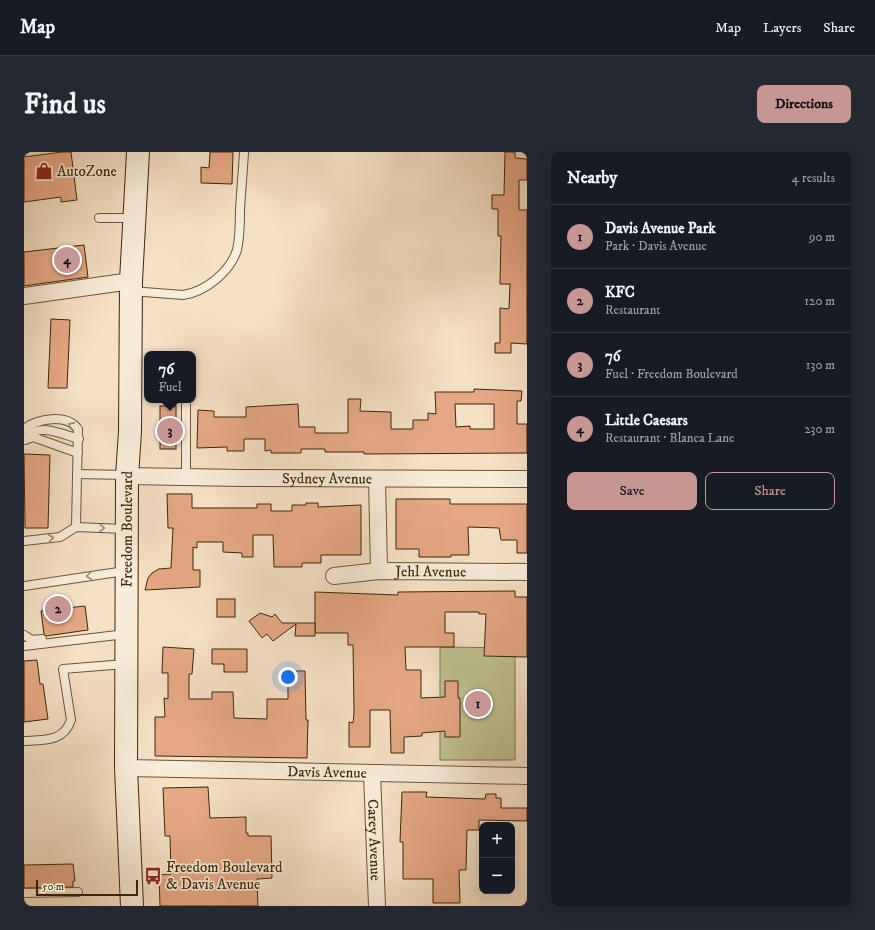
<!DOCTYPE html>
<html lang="en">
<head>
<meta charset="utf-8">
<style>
  body { margin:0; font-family:"IM FELL DW Pica",serif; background:#242831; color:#f1f3f6 }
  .controls { position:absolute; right:12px; bottom:12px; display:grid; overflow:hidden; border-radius:8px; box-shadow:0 4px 16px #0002 }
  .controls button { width:36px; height:36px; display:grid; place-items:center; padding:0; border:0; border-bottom:1px solid #363941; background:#171b24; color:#f1f3f6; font:20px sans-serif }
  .scale { position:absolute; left:12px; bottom:10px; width:102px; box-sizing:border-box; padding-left:4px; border:2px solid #3f2706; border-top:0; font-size:11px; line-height:14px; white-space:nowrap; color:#3f2706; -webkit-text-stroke:3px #f8ecda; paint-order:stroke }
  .you { position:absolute; left:264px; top:525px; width:14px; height:14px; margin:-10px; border:3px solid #fff; border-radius:50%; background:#1a73e8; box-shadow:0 0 0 6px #1a73e833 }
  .badge { display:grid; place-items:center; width:26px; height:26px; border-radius:50%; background:#c59692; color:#111; font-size:13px; font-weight:700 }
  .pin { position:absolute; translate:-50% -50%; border:2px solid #fff; box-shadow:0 1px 4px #0006 }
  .popup { position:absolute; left:120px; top:199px; width:52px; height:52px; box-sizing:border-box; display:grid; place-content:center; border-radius:8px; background:#171b24; filter:drop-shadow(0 1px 3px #0005); font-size:13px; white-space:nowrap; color:#9ea1a6 }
  .popup b { font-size:15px; color:#f1f3f6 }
  .popup::after { content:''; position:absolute; left:50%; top:100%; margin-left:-8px; border:8px solid transparent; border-top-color:#171b24 }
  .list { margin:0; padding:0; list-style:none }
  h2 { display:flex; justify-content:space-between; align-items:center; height:52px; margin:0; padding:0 16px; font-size:17px }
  h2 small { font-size:13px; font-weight:400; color:#9ea1a6 }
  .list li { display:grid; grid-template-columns:26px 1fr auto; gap:12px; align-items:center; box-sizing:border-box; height:64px; padding:0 16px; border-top:1px solid #363941 }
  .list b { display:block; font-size:15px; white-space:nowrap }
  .list p { margin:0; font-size:13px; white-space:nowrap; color:#9ea1a6 }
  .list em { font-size:13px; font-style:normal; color:#9ea1a6 }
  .actions { display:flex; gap:8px; padding:12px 16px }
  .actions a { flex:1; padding:9px 0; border:1px solid #c59692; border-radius:8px; text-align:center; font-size:14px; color:#c59692 }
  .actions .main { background:#c59692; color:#111 }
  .map { position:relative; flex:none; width:503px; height:754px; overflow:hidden; border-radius:8px }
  header { display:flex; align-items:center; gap:24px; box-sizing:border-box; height:56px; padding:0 20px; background:#171b24; border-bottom:1px solid #363941 }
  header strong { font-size:19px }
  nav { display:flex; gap:22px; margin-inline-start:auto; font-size:14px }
  .intro { display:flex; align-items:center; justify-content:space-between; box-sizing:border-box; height:96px; padding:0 24px }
  h1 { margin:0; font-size:28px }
  .button { padding:10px 18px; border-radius:8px; background:#c59692; color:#111; font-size:14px; font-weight:700 }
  main { display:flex; gap:24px; padding:0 24px }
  aside { flex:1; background:#171b24; border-radius:8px; box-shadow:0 4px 16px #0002 }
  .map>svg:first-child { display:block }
</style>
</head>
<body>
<header>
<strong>Map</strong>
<nav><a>Map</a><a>Layers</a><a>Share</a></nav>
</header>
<div class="intro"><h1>Find us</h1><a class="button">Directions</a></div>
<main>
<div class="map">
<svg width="503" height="754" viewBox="0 0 503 754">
  <rect width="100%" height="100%" fill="#f5e1c6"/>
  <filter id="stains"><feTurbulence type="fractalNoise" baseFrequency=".005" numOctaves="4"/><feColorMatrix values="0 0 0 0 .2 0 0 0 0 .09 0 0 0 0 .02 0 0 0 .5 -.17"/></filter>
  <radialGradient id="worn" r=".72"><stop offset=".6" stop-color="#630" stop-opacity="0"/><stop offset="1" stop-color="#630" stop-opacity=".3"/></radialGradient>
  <path fill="#bfc293" stroke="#7f744c" d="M416,495L491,496V608H416Z"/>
  <g fill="#e6a886" stroke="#3f2706" fill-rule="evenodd">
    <path d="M38,0H47L53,48L37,50V45L0,50V5Z"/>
    <path d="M186,0H209L208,32L177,31V15L185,16Z"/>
    <path d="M481,0H491V6L503,7V28H495V58H503V192L487,191V201H471V191H476V156L485,157L486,132H476L477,84H474V57H468V43H480Z"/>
    <path d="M60,93L64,125L0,134V100Z"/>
    <path d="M27,167L46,168L43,236H24Z"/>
    <path d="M450,237L498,239L497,249H493V272H503V301L340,302V300H301V297H277V301H247V298L241,299V287H220V299H203V295L173,296L174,258L190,259V265H222V255L274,252L275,275H291V281H324V247H337L336,259L367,260V277H389V268H404V261L412,262L411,240H450ZM431,252H470V277H446V274L432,275Z"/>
    <rect x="136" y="254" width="16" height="43"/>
    <path d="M0,302L26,303L24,376H1Z"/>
    <path d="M143,342H168V356H233V352H247V359H268V353H282V351H294V355L337,353V403H297V411H278V415H250L249,383H229V405H218V401L199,400V390H173V396L169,395V418H176V435L121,438L124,426L128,421L135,417L147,416L149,376H144Z"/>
    <path d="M372,347H426V352H503V401H493V388H477L475,376L444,375L445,403H427V405H395V397H372Z"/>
    <path d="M491,439V445H503V505L460,504L462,462H455V460H421V481H430V495H381L382,518H397V546L421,545V529H434V546H436V585H421V579L398,581V584L380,585V601H367L366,558H346V595H325V570L329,571L330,561L329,493H324V481H291V440L374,443V440Z"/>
    <rect x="193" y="447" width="18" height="18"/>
    <path d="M61,454L64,478L22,484L20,482L17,459Z"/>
    <path d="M236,461L248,465L251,462L258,471H291V484H271L272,472L249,489L243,482L238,486L225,469Z"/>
    <path d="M139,495L170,497L168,522H165V547H188V540H209L210,566L243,567V547H264V519H281L282,568H284L283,606L131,604V565H141L140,546L144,547V521H138Z"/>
    <path d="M188,497H223V520H200V512H188Z"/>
    <path d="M13,508L16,532H19L24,567L0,570V509Z"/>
    <path d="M184,635L186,666L222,665V681H224V684H247L248,726L233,727L234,754H136L135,723L147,722L146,684H141L139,636Z"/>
    <path d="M378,640H403L402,645L461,647L462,642H472V646H477V656H503V669L455,668V678H443L442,718H435L436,751H409V727H379V690H376Z"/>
    <path d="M49,712L51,729H49V735L0,736V713Z"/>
  </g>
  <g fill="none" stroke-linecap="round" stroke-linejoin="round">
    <g stroke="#6c5636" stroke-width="10">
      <g id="lane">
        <path d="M75,66H110"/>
        <path d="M107,139L159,143C181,140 206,120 213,98C216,85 216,71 216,58C217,39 219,19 220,0"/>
        <path d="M0,277C13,267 42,261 54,277L52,375"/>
        <path d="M0,288C13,269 37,282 55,287"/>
        <path d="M1,288L9,285L54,301"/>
        <path d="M53,322L103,323"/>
        <path d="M162,325V253"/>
        <path d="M0,389L36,385L52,375L101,377"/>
        <path d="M0,434L101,419"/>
        <path d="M0,483L8,488L18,487"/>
        <path d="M0,494L102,482"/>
        <path d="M0,589C19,588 40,590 47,568L39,517L101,512"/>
        <path d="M0,741L54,740"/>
      </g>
    </g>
    <g stroke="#6c5636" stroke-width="18">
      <g id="street">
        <path d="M0,144L107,129"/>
        <path id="s1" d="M103,324L218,326L503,327"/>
        <path d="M353,327L355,419"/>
        <path id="s2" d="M310,424L355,419L503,420"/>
        <path id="s3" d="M102,616L503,624"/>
        <path id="s4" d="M348,621L353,754"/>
      </g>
    </g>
    <g stroke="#3f2706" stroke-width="24">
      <g id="secondary">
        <path id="s5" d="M108,754L102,616L103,324L106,280L107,129L114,0"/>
      </g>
    </g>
    <use href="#lane" stroke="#f8ecda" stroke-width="8"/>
    <use href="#street" stroke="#f8ecda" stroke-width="16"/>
    <use href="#secondary" stroke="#f8ecda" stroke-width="22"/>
  </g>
  <defs><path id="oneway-chevron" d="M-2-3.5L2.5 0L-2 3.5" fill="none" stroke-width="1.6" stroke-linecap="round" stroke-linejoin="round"/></defs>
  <g stroke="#9c8a70">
    <use href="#oneway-chevron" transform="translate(47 273) rotate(-151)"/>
    <use href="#oneway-chevron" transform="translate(78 376) rotate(2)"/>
    <use href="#oneway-chevron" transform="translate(27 386) rotate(-6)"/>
    <use href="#oneway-chevron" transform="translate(65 424) rotate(173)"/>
  </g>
  <defs>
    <g id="shop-bare" transform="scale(1.38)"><path d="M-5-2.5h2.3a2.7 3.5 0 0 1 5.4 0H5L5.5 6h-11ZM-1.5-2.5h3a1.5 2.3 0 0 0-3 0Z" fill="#8f2418" stroke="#f8ecda" stroke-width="2.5" paint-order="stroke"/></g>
    <g id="bus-bare" transform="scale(1.38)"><path d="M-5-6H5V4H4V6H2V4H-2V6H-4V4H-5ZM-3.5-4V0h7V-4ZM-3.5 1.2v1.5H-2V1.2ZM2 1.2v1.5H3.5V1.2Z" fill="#8f2418" stroke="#f8ecda" stroke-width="2.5" paint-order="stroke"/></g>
  </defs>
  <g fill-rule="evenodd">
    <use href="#shop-bare" x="20" y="19"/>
    <use href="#bus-bare" x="129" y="724"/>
  </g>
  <g text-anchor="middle" stroke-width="3.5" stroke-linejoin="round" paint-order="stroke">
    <g font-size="15" fill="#3f2706" stroke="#f8ecda" text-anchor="start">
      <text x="33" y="24">AutoZone</text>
      <text x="142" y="720">Freedom Boulevard<tspan x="142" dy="17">&amp; Davis Avenue</tspan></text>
    </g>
    <g font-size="15" fill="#3f2706" stroke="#f8ecda">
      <text dy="5" stroke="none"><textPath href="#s1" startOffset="200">Sydney Avenue</textPath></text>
      <text dy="5" stroke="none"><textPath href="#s5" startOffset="377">Freedom Boulevard</textPath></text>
      <text dy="5" stroke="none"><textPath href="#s2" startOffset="97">Jehl Avenue</textPath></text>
      <text dy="5" stroke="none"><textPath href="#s3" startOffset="201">Davis Avenue</textPath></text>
      <text dy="5" stroke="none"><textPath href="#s4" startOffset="67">Carey Avenue</textPath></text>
    </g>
  </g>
  <rect width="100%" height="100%" filter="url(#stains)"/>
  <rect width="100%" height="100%" fill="url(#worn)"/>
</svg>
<div class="controls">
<button>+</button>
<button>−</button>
</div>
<div class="scale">50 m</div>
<div class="you"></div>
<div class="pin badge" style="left:454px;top:552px">1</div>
<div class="pin badge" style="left:34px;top:457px">2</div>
<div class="pin badge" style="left:146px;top:279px">3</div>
<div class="popup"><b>76</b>Fuel</div>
<div class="pin badge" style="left:43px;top:108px">4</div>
</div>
<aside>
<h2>Nearby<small>4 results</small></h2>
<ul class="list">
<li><span class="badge">1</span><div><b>Davis Avenue Park</b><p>Park · Davis Avenue</p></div><em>90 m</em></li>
<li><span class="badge">2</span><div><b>KFC</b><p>Restaurant</p></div><em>120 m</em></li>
<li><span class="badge">3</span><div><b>76</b><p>Fuel · Freedom Boulevard</p></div><em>130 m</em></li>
<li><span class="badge">4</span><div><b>Little Caesars</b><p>Restaurant · Blanca Lane</p></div><em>230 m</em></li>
</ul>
<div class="actions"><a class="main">Save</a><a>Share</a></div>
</aside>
</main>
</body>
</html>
